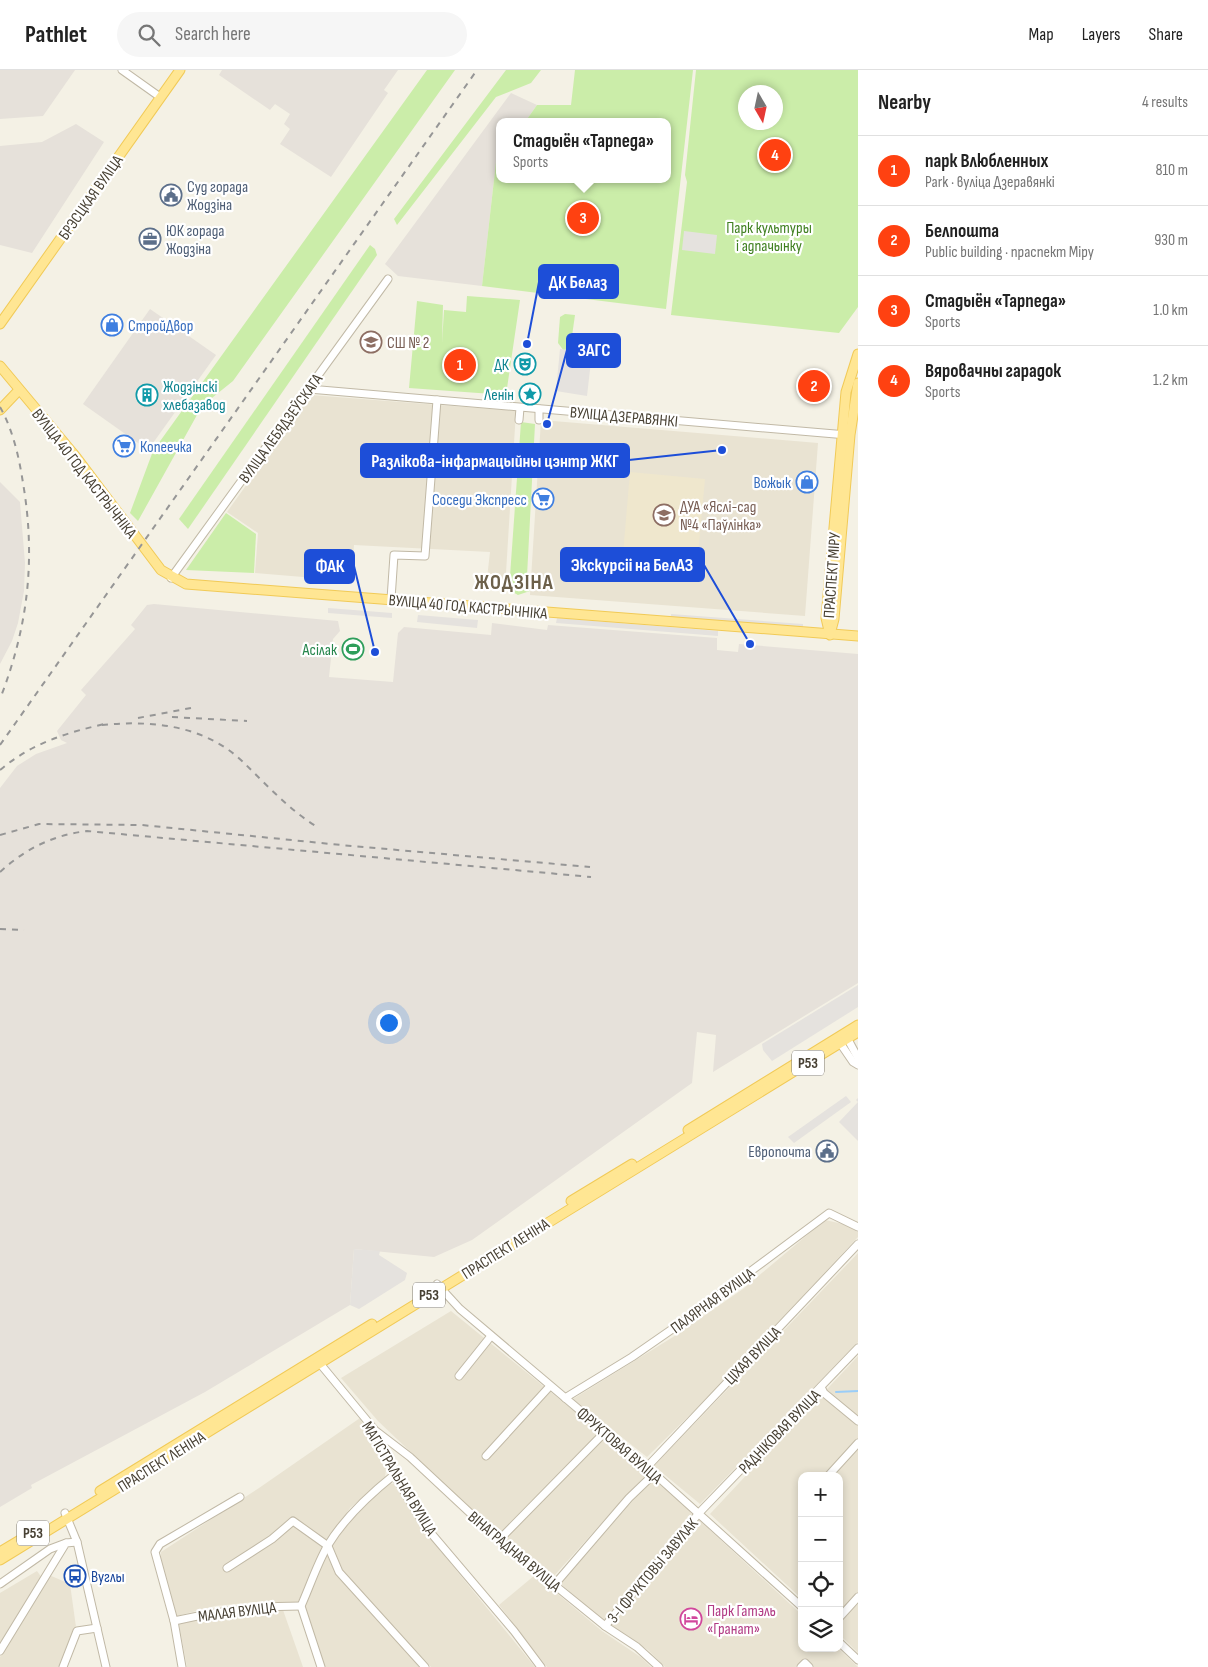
<!DOCTYPE html>
<html lang="en">
<head>
<meta charset="utf-8">
<style>
  body { margin:0; font-family:"Sofia Sans Condensed",sans-serif; background:#f6f6f6; color:#222 }
  .controls { position:absolute; right:15px; bottom:15px; display:grid; overflow:hidden; border-radius:10px; box-shadow:0 2px 8px #0003 }
  .controls button { width:45px; height:45px; display:grid; place-items:center; padding:0; border:0; border-bottom:1px solid #e0e0e0; background:#fff; color:#222; font:25px sans-serif }
  .compass { position:absolute; left:738px; top:15px; width:45px; height:45px; border-radius:50%; background:#fff; box-shadow:0 2px 8px #0003; rotate:171deg }
  .you { position:absolute; left:388px; top:952px; width:18px; height:18px; margin:-12px; border:4px solid #fff; border-radius:50%; background:#1a73e8; box-shadow:0 0 0 8px #1a73e833 }
  .badge { display:grid; place-items:center; width:32px; height:32px; border-radius:50%; background:#ff4111; color:#fff; font-size:16px; font-weight:700 }
  .pin { position:absolute; translate:-50% -50%; border:2px solid #fff; box-shadow:0 1px 5px #0006 }
  .popup { position:absolute; left:496px; top:48px; width:175px; height:65px; box-sizing:border-box; display:grid; place-content:center; border-radius:10px; background:#fff; filter:drop-shadow(0 1px 4px #0005); font-size:16px; white-space:nowrap; color:#767676 }
  .popup b { font-size:19px; color:#222 }
  .popup::after { content:''; position:absolute; left:50%; top:100%; margin-left:-10px; border:10px solid transparent; border-top-color:#fff }
  .list { margin:0; padding:0; list-style:none }
  h2 { display:flex; justify-content:space-between; align-items:center; height:65px; margin:0; padding:0 20px; font-size:21px }
  h2 small { font-size:16px; font-weight:400; color:#767676 }
  .list li { display:grid; grid-template-columns:32px 1fr auto; gap:15px; align-items:center; box-sizing:border-box; height:70px; padding:0 20px; border-top:1px solid #e0e0e0 }
  .list b { display:block; font-size:19px; white-space:nowrap }
  .list p { margin:0; font-size:16px; white-space:nowrap; color:#767676 }
  .list em { font-size:16px; font-style:normal; color:#767676 }
  .icon { flex:none; width:28px; height:28px; fill:none; stroke:currentColor; stroke-width:2; stroke-linecap:round; stroke-linejoin:round }
  .map { position:relative; flex:none; width:858px; height:1597px; overflow:hidden }
  header { display:flex; align-items:center; gap:30px; box-sizing:border-box; height:70px; padding:0 25px; background:#fff; border-bottom:1px solid #e0e0e0 }
  header strong { font-size:24px }
  nav { display:flex; gap:28px; margin-inline-start:auto; font-size:18px }
  .search { width:350px; height:45px; background:#f6f6f6; display:flex; align-items:center; gap:12px; box-sizing:border-box; padding:0 18px; border-radius:28px; color:#767676; font-size:19px }
  main { display:flex }
  aside { flex:1; background:#fff }
  .map>svg:first-child { display:block }
</style>
</head>
<body>
<header>
<strong>Pathlet</strong>
<div class="search"><svg class="icon" aria-label="search" viewBox="0 0 24 24"><circle cx="10" cy="10" r="6"/><path d="M15 15l6 6"/></svg>Search here</div>
<nav><a>Map</a><a>Layers</a><a>Share</a></nav>
</header>
<main>
<div class="map">
<svg width="858" height="1597" viewBox="0 0 858 1597">
  <rect width="100%" height="100%" fill="#f4f1e5"/>
  <g fill="#e9e3d2">
    <path d="M311,325L516,341L505,519L486,517L490,482L354,475L351,511L255,503L258,463L227,442Z"/>
    <path d="M541,350L818,373L805,546L530,525Z"/>
    <path d="M825,1150L843,1154L858,1162V1167L709,1326L647,1387L573,1329L673,1267L743,1219Z"/>
    <path d="M858,1183V1272L700,1434L654,1396Z"/>
    <path d="M451,1241L601,1363L498,1465L378,1351L341,1308Z"/>
    <path d="M858,1286V1523L839,1543V1406H802V1529L710,1444Z"/>
    <path d="M360,1348L384,1392L386,1399L385,1408L350,1438L325,1474L298,1532H255L215,1536L177,1546L161,1490V1482L259,1418Z"/>
    <path d="M605,1366L648,1401V1406L626,1426L553,1507L502,1469Z"/>
    <path d="M653,1408L658,1410L692,1443L603,1551L560,1513Z"/>
    <path d="M389,1413L398,1415L421,1457L535,1597H431L344,1503L332,1475L356,1444Z"/>
    <path d="M699,1450L802,1545V1578H838L858,1597H813L804,1588L796,1597H665L648,1580L611,1555Z"/>
    <path d="M327,1485L335,1503L420,1597H324L304,1536Z"/>
    <path d="M37,1501L42,1508L0,1579V1523Z"/>
    <path d="M49,1505L70,1514L76,1557L60,1597H0V1587Z"/>
    <path d="M535,1505L602,1561L642,1588L651,1597H547L499,1535Z"/>
    <path d="M858,1534V1583L839,1564V1554Z"/>
    <path d="M258,1539L283,1540L303,1597H187L179,1554L216,1545Z"/>
  </g>
  <g fill="#e6e1da">
    <path d="M0,0H75L43,46L0,49Z"/>
    <path d="M222,0H398L384,20L388,23L331,107L280,74L290,59L284,54L290,44L275,34L270,40L219,5Z"/>
    <path d="M511,23L537,35L525,52H499V88L496,92L482,216L398,206L385,194Z"/>
    <path d="M76,54L104,72L32,183L0,175V76L42,72Z"/>
    <path d="M150,239L216,285L148,380L83,334Z"/>
    <path d="M0,412L20,432L25,493L24,521L18,553L12,571L0,594Z"/>
    <path d="M154,534L338,551L340,561L333,569L329,607L393,612L398,563L404,557L491,565L492,553L547,560L548,555L717,568V580L738,582L739,574L858,584V913L713,1002L716,965L697,962L692,1013L472,1170L434,1187L354,1179L350,1235L205,1322L31,1415L32,1418L0,1437V718L17,696L36,684L67,673L61,670L57,661L86,625L81,620L135,559L131,555L147,535Z"/>
  </g>
  <path fill="#efe7cd" d="M630,402L705,409L697,496H693V502L622,496Z"/>
  <g fill="#cbeda9" fill-rule="evenodd">
    <path d="M427,0H455L233,311L202,336L138,451L130,443L153,381Z"/>
    <path d="M506,0H541L531,13L496,27L397,155L394,149Z"/>
    <path d="M575,0H693L666,239L482,216L496,92L499,88V109H667V52H525L537,35H571Z"/>
    <path d="M696,0H858V237L839,263L671,245L687,112L685,105ZM746,22H776V52H746Z"/>
    <path d="M370,175L375,179L377,185L188,459L179,449Z"/>
    <path d="M467,226L520,230L506,325L409,318L417,231L443,235L442,273L444,240L466,242Z"/>
    <path d="M565,244L575,245L570,280L568,282L564,281L558,273L560,247Z"/>
    <path d="M521,352L535,354L527,506L530,521L518,525L509,520Z"/>
    <path d="M226,443L256,464L254,503L186,500Z"/>
  </g>
  <g fill="#e5e2de">
    <path d="M684,161L717,165L715,184L682,180Z"/>
    <path d="M560,279L570,280V288L584,290L586,283L606,286L605,293L591,291L587,326L556,321Z"/>
    <path d="M328,538L392,543V548L328,543Z"/>
    <path d="M671,544L803,554V558L671,549Z"/>
    <path d="M418,545L478,550L477,558L417,552Z"/>
    <path d="M557,548L718,561V566L556,553Z"/>
    <path d="M858,915V937L772,991L763,980L762,974Z"/>
    <path d="M846,1026L851,1032L794,1073L788,1067Z"/>
    <path d="M858,1028V1071L839,1052L858,1032L856,1030Z"/>
    <path d="M354,1179L380,1181L379,1185L407,1203L405,1210L359,1239L350,1235Z"/>
  </g>
  <g fill="none" stroke-linecap="round" stroke-linejoin="round">
    <path stroke="#9acdf8" stroke-width="2" d="M836,1322L858,1321"/>
    <g stroke="#c1b9a6" stroke-width="9">
      <g id="minor">
        <path d="M122,0L160,27"/>
        <path d="M309,319L847,365"/>
        <path d="M519,350L520,338"/>
        <path d="M539,350V339"/>
        <path d="M171,508L388,209"/>
        <path d="M391,529L394,485L425,486L437,330"/>
        <path d="M845,964L858,988"/>
        <path d="M838,970L853,992L858,995"/>
        <path d="M437,1214L460,1239L647,1397L802,1537"/>
        <path d="M317,1290L374,1359L394,1405L425,1456L514,1561L541,1597"/>
        <path d="M459,1306L491,1266"/>
        <path d="M821,1317L824,1323L858,1351"/>
        <path d="M565,1328L632,1287L681,1253L829,1143L858,1157"/>
        <path d="M376,1361L410,1387L499,1470L605,1556L637,1577L659,1597"/>
        <path d="M486,1386L550,1316"/>
        <path d="M647,1397L858,1174"/>
        <path d="M828,1406L858,1373"/>
        <path d="M65,1443L77,1472L106,1597"/>
        <path d="M499,1470L605,1362"/>
        <path d="M227,1498L272,1469L293,1451L328,1476L339,1502L425,1597"/>
        <path d="M0,1514L50,1479L66,1473"/>
        <path d="M555,1514L629,1428L654,1404"/>
        <path d="M839,1548L858,1527"/>
        <path d="M174,1551C217,1541 257,1536 301,1536"/>
        <path d="M605,1556L699,1443L858,1278"/>
        <path d="M839,1572L858,1590"/>
        <path d="M0,1581L66,1473L77,1472"/>
        <path d="M63,1597L77,1561L97,1558"/>
        <path d="M182,1597L174,1551L155,1482L160,1474L240,1427"/>
        <path d="M321,1597L301,1536C310,1516 317,1494 328,1475C345,1447 369,1425 394,1405"/>
        <path d="M801,1597L805,1593L809,1597"/>
      </g>
    </g>
    <g stroke="#f1ca57" stroke-width="11">
      <g id="major">
        <path d="M0,254L180,0"/>
        <path d="M0,296L76,387L161,500L186,514L858,566"/>
        <path d="M0,340L19,320"/>
        <path d="M830,564L834,549L850,365L858,313"/>
        <path d="M830,565L826,548L846,322L858,284"/>
        <path d="M688,1060L858,955"/>
        <path d="M571,1131L632,1094"/>
        <path d="M100,1421L372,1254"/>
        <path d="M0,1482L40,1458"/>
        <path d="M0,1490L858,962"/>
      </g>
    </g>
    <use href="#minor" stroke="#fff" stroke-width="7"/>
    <use href="#major" stroke="#ffe693" stroke-width="9"/>
    <g stroke="#969696" stroke-width="2" stroke-dasharray="6 6" stroke-linecap="butt">
      <path d="M0,337C13,360 19,387 23,413C36,489 28,557 0,629"/>
      <path d="M172,647L247,651"/>
      <path d="M138,648L191,638"/>
      <path d="M102,655C151,650 204,655 242,691C266,714 290,741 319,758"/>
      <path d="M0,675L477,0"/>
      <path d="M0,700C32,673 68,662 109,653"/>
      <path d="M0,765L39,754L142,755L341,775L590,797"/>
      <path d="M0,802C25,779 53,765 87,761L591,807"/>
      <path d="M0,859L24,860"/>
    </g>
  </g>
  <defs>
    <g id="civic-ring" transform="scale(1.125)"><circle r="9.5" fill="#fff" stroke="#5c6f8a" stroke-width="1.5"/><path d="M-.6-6.5H3V-4.5H.6V-3L4-1V1h2V6H-6V1h2V-1L-.6-3ZM-1.2 2.5V6h2.4V2.5Z" fill="#5c6f8a"/></g>
    <g id="office-ring" transform="scale(1.125)"><circle r="9.5" fill="#fff" stroke="#5c6f8a" stroke-width="1.5"/><path d="M-6-3h4V-5.5h4V-3h4V5H-6ZM-1-4.5V-3h2v-1.5ZM-6 0V1H6V0Z" fill="#5c6f8a"/></g>
    <g id="shop-ring" transform="scale(1.125)"><circle r="9.5" fill="#fff" stroke="#3f7fe0" stroke-width="1.5"/><path d="M-5-2.5h2.3a2.7 3.5 0 0 1 5.4 0H5L5.5 6h-11ZM-1.5-2.5h3a1.5 2.3 0 0 0-3 0Z" fill="#3f7fe0"/></g>
    <g id="school-ring" transform="scale(1.125)"><circle r="9.5" fill="#fff" stroke="#8d6e63" stroke-width="1.5"/><path d="M0-5L7-2L0 1L-7-2ZM-4 1L0 2.5L4 1V4Q0 6-4 4Z" fill="#8d6e63"/></g>
    <g id="theatre-ring" transform="scale(1.125)"><circle r="9.5" fill="#fff" stroke="#0f9aa8" stroke-width="1.5"/><path d="M-5-5.5Q0-4 5-5.5V0Q5 5 0 6Q-5 5-5 0ZM-3.3-2.5H-1v1.5H-3.3ZM1-2.5H3.3v1.5H1ZM-2.8 1Q0 5.5 2.8 1Z" fill="#0f9aa8"/></g>
    <g id="sight-ring" transform="scale(1.125)"><circle r="9.5" fill="#fff" stroke="#0f9aa8" stroke-width="1.5"/><path d="M0-6L1.8-2.2L6-1.7L2.9 1.2L3.7 5.4L0 3.3L-3.7 5.4L-2.9 1.2L-6-1.7L-1.8-2.2Z" fill="#0f9aa8"/></g>
    <g id="building-ring" transform="scale(1.125)"><circle r="9.5" fill="#fff" stroke="#0f9aa8" stroke-width="1.5"/><path d="M-4-6H4V6H1V3H-1V6H-4ZM-2.5-4.3h1.7v1.8h-1.7ZM.8-4.3h1.7v1.8H.8ZM-2.5-1h1.7V.8h-1.7ZM.8-1h1.7V.8H.8Z" fill="#0f9aa8"/></g>
    <g id="supermarket-ring" transform="scale(1.125)"><circle r="9.5" fill="#fff" stroke="#3f7fe0" stroke-width="1.5"/><path d="M-6-5.5h2.5l.6 2H6L4.5 2H-2.5L-4.4-4H-6ZM-1.5 3.2a1.3 1.3 0 1 0 .1 0ZM3 3.2a1.3 1.3 0 1 0 .1 0Z" fill="#3f7fe0"/></g>
    <g id="stadium-ring" transform="scale(1.125)"><circle r="9.5" fill="#fff" stroke="#2e9e5b" stroke-width="1.5"/><path d="M0-5a6.5 5 0 1 0 0 10a6.5 5 0 1 0 0-10ZM-3.5-1.8h7v3.6h-7Z" fill="#2e9e5b"/></g>
    <g id="bus-ring" transform="scale(1.125)"><circle r="9.5" fill="#fff" stroke="#1a4fb4" stroke-width="1.5"/><path d="M-5-6H5V4H4V6H2V4H-2V6H-4V4H-5ZM-3.5-4V0h7V-4ZM-3.5 1.2v1.5H-2V1.2ZM2 1.2v1.5H3.5V1.2Z" fill="#1a4fb4"/></g>
    <g id="hotel-ring" transform="scale(1.125)"><circle r="9.5" fill="#fff" stroke="#d1479c" stroke-width="1.5"/><path d="M-6-4.5h1.5V1H6V5H4.5V3h-9V5H-6ZM-4 0a1.8 1.8 0 1 1 3.6 0ZM.5 0V-2.5h3Q6-2.5 6 0Z" fill="#d1479c"/></g>
  </defs>
  <g fill-rule="evenodd">
    <use href="#civic-ring" x="171" y="125"/>
    <use href="#office-ring" x="150" y="169"/>
    <use href="#shop-ring" x="112" y="255"/>
    <use href="#school-ring" x="371" y="272"/>
    <use href="#theatre-ring" x="525" y="294"/>
    <use href="#sight-ring" x="530" y="324"/>
    <use href="#building-ring" x="147" y="325"/>
    <use href="#supermarket-ring" x="124" y="376"/>
    <use href="#shop-ring" x="807" y="412"/>
    <use href="#supermarket-ring" x="543" y="429"/>
    <use href="#school-ring" x="664" y="445"/>
    <use href="#stadium-ring" x="353" y="579"/>
    <use href="#civic-ring" x="827" y="1081"/>
    <use href="#bus-ring" x="75" y="1506"/>
    <use href="#hotel-ring" x="691" y="1549"/>
  </g>
  <g text-anchor="middle" stroke-width="4.5" stroke-linejoin="round" paint-order="stroke">
    <g fill="#fff" stroke="#7f7a71" stroke-width="1">
      <rect x="792" y="980.5" width="32" height="25" rx="4"/>
      <rect x="413" y="1212.5" width="32" height="25" rx="4"/>
      <rect x="17" y="1450.5" width="32" height="25" rx="4"/>
    </g>
    <g font-size="15" font-weight="bold" fill="#484134">
      <text x="808" y="998">Р53</text>
      <text x="429" y="1230">Р53</text>
      <text x="33" y="1468">Р53</text>
    </g>
    <g font-size="16" fill="#4e5e75" stroke="#fff" text-anchor="start">
      <text x="187" y="122">Суд горада<tspan x="187" dy="18">Жодзіна</tspan></text>
      <text x="166" y="166">ЮК горада<tspan x="166" dy="18">Жодзіна</tspan></text>
      <text x="811" y="1087" text-anchor="end">Европочта</text>
    </g>
    <g font-size="16" fill="#484134" stroke="#fff">
      <text transform="translate(90 127) rotate(-55)" y="6">БРЭСЦКАЯ ВУЛІЦА</text>
      <text transform="translate(624 346) rotate(5)" y="6">ВУЛІЦА ДЗЕРАВЯНКІ</text>
      <text transform="translate(280 358) rotate(-54)" y="6">ВУЛІЦА ЛЕБЯДЗЕЎСКАГА</text>
      <text transform="translate(85 403) rotate(52)" y="6">ВУЛІЦА 40 ГОД КАСТРЫЧНІКА</text>
      <text transform="translate(831 505) rotate(-86)" y="6">ПРАСПЕКТ МІРУ</text>
      <text transform="translate(468 536) rotate(5)" y="6">ВУЛІЦА 40 ГОД КАСТРЫЧНІКА</text>
      <text transform="translate(505 1178) rotate(-32)" y="6">ПРАСПЕКТ ЛЕНІНА</text>
      <text transform="translate(712 1230) rotate(-36)" y="6">ПАЛЯРНАЯ ВУЛІЦА</text>
      <text transform="translate(752 1285) rotate(-46)" y="6">ЦІХАЯ ВУЛІЦА</text>
      <text transform="translate(779 1361) rotate(-46)" y="6">РАДНІКОВАЯ ВУЛІЦА</text>
      <text transform="translate(620 1375) rotate(41)" y="6">ФРУКТОВАЯ ВУЛІЦА</text>
      <text transform="translate(161 1391) rotate(-32)" y="6">ПРАСПЕКТ ЛЕНІНА</text>
      <text transform="translate(400 1408) rotate(59)" y="6">МАГІСТРАЛЬНАЯ ВУЛІЦА</text>
      <text transform="translate(515 1481) rotate(40)" y="6">ВІНАГРАДНАЯ ВУЛІЦА</text>
      <text transform="translate(652 1500) rotate(-50)" y="6">3-І ФРУКТОВЫ ЗАВУЛАК</text>
      <text transform="translate(237 1541) rotate(-7)" y="6">МАЛАЯ ВУЛІЦА</text>
    </g>
    <g font-size="16" fill="#408021" stroke="#fff">
      <text x="769" y="163">Парк культуры<tspan x="769" dy="18">і адпачынку</tspan></text>
    </g>
    <g font-size="16" fill="#366cbe" stroke="#fff" text-anchor="start">
      <text x="128" y="261">СтройДвор</text>
      <text x="140" y="382">Копеечка</text>
      <text x="791" y="418" text-anchor="end">Вожык</text>
      <text x="527" y="435" text-anchor="end">Соседи Экспресс</text>
    </g>
    <g font-size="16" fill="#785e54" stroke="#fff" text-anchor="start">
      <text x="387" y="278">СШ № 2</text>
      <text x="680" y="442">ДУА «Яслі-сад<tspan x="680" dy="18">№4 «Паўлінка»</tspan></text>
    </g>
    <g font-size="16" fill="#0d838f" stroke="#fff" text-anchor="end">
      <text x="509" y="300">ДК</text>
      <text x="163" y="322" text-anchor="start">Жодзінскі<tspan x="163" dy="18">хлебазавод</tspan></text>
      <text x="514" y="330">Ленін</text>
    </g>
    <g font-size="16" fill="#27864d" stroke="#fff" text-anchor="end">
      <text x="337" y="585">Асілак</text>
    </g>
    <g font-size="16" fill="#164399" stroke="#fff" text-anchor="start">
      <text x="91" y="1512">Вуглы</text>
    </g>
    <g font-size="16" fill="#b23c85" stroke="#fff" text-anchor="start">
      <text x="707" y="1546">Парк Гатэль<tspan x="707" dy="18">«Гранат»</tspan></text>
    </g>
    <g font-size="21" font-weight="bold" letter-spacing="1" fill="#6c604a" stroke="#fff">
      <text x="514" y="519">ЖОДЗІНА</text>
    </g>
  </g>
  <path fill="none" stroke="#1d4ed8" stroke-width="2" d="M527 274L539 212M547 354L567 280M722 380L629 390M750 574L704 495M375 582L354 496"/>
  <g fill="#1d4ed8" stroke="#fff" stroke-width="2">
    <circle cx="527" cy="274" r="5"/>
    <circle cx="547" cy="354" r="5"/>
    <circle cx="722" cy="380" r="5"/>
    <circle cx="750" cy="574" r="5"/>
    <circle cx="375" cy="582" r="5"/>
  </g>
  <g fill="#1d4ed8" stroke="#1d4ed8" stroke-width="2">
    <rect x="539" y="195" width="79" height="33" rx="5"/>
    <rect x="567" y="264" width="53" height="33" rx="5"/>
    <rect x="361" y="374" width="268" height="33" rx="5"/>
    <rect x="561" y="478" width="143" height="33" rx="5"/>
    <rect x="305" y="480" width="49" height="33" rx="5"/>
  </g>
  <g font-size="18" text-anchor="middle" font-weight="bold" fill="#fff">
    <text x="578" y="218">ДК Белаз</text>
    <text x="594" y="286">ЗАГС</text>
    <text x="495" y="397">Разлікова-інфармацыйны цэнтр ЖКГ</text>
    <text x="632" y="501">Экскурсіі на БелАЗ</text>
    <text x="330" y="502">ФАК</text>
  </g>
</svg>
<div class="controls">
<button>+</button>
<button>−</button>
<button><svg class="icon" aria-label="locate" viewBox="0 0 24 24"><circle cx="12" cy="12" r="6"/><path d="M12 2v4M12 18v4M2 12h4M18 12h4"/></svg></button>
<button><svg class="icon" aria-label="layers" viewBox="0 0 24 24"><path d="M12 4l9 5-9 5-9-5zM3 14l9 5 9-5"/></svg></button>
</div>
<svg class="compass" viewBox="-18 -18 36 36"><path d="M0-13l5 13h-10z" fill="#e53935"/><path d="M0 13l5-13h-10z" fill="#767676"/></svg>
<div class="you"></div>
<div class="pin badge" style="left:460px;top:295px">1</div>
<div class="pin badge" style="left:814px;top:316px">2</div>
<div class="pin badge" style="left:583px;top:148px">3</div>
<div class="popup"><b>Стадыён «Тарпеда»</b>Sports</div>
<div class="pin badge" style="left:775px;top:85px">4</div>
</div>
<aside>
<h2>Nearby<small>4 results</small></h2>
<ul class="list">
<li><span class="badge">1</span><div><b>парк Влюбленных</b><p>Park · вуліца Дзеравянкі</p></div><em>810 m</em></li>
<li><span class="badge">2</span><div><b>Белпошта</b><p>Public building · праспект Міру</p></div><em>930 m</em></li>
<li><span class="badge">3</span><div><b>Стадыён «Тарпеда»</b><p>Sports</p></div><em>1.0 km</em></li>
<li><span class="badge">4</span><div><b>Вяровачны гарадок</b><p>Sports</p></div><em>1.2 km</em></li>
</ul>
</aside>
</main>
</body>
</html>
